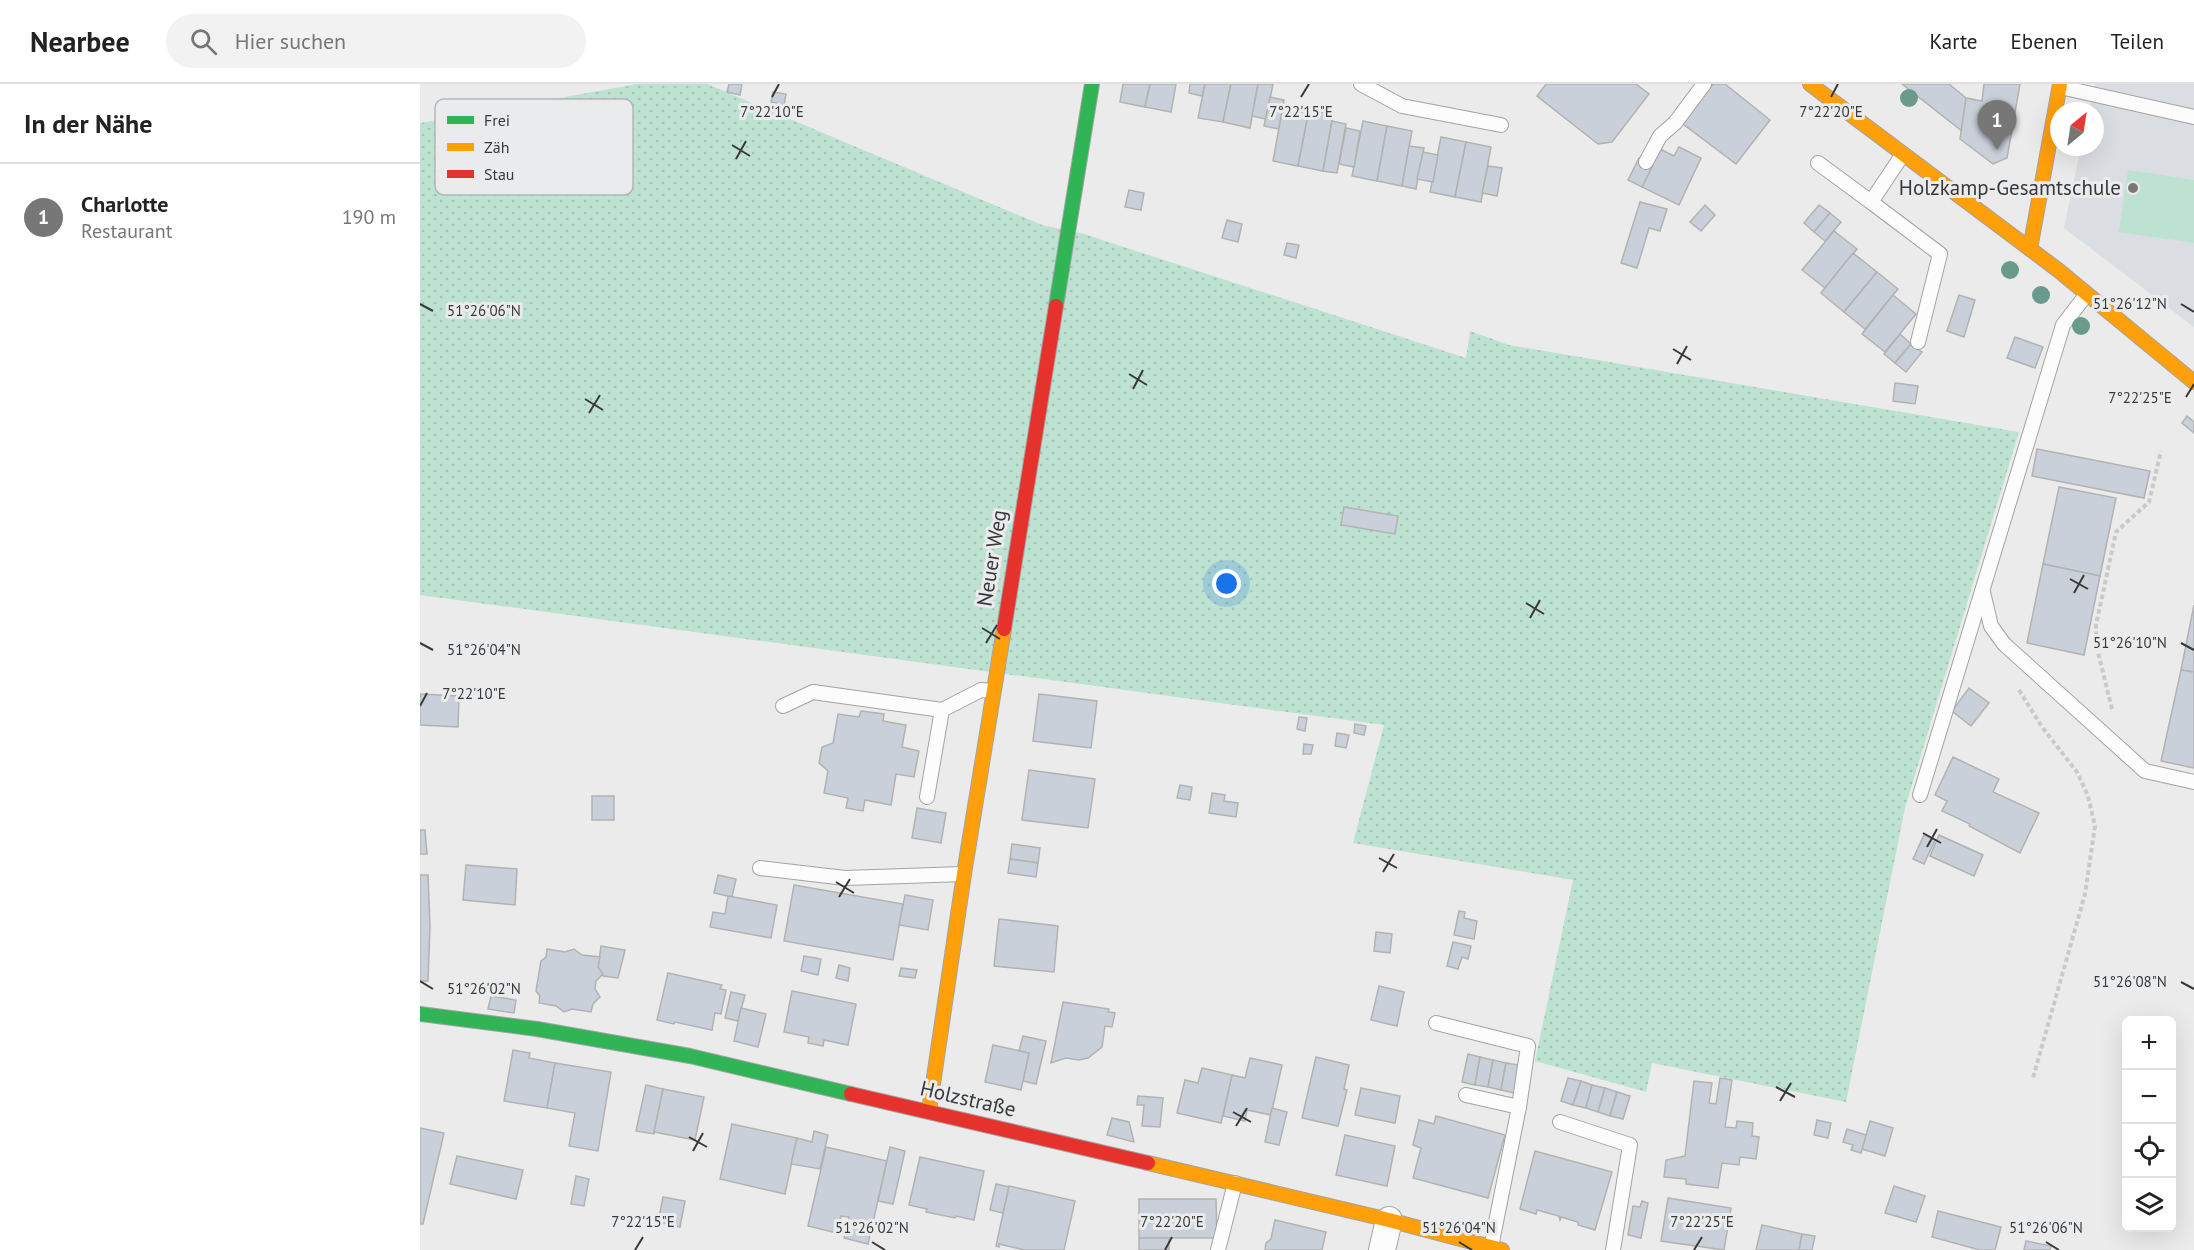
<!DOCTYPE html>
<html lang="de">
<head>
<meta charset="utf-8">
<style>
  body { margin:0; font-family:"PT Sans",sans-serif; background:#f2f2f2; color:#222 }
  .controls { position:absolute; right:18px; bottom:18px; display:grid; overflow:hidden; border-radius:9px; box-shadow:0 6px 24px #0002 }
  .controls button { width:54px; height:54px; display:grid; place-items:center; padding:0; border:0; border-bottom:2px solid #e0e0e0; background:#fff; color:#222; font:30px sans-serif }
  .compass { position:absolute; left:1630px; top:18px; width:54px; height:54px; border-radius:50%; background:#fff; box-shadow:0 6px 24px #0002; rotate:30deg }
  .you { position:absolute; left:807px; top:500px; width:21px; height:21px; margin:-15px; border:4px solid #fff; border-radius:50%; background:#1a73e8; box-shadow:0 0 0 9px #1a73e833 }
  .badge { display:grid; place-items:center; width:39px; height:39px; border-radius:50%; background:#777778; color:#fff; font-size:20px; font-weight:700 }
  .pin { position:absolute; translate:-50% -50px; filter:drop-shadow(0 2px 3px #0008) }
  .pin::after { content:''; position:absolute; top:32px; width:21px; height:18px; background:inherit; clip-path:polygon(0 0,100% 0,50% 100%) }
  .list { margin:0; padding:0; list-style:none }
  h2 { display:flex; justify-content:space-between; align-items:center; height:78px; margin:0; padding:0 24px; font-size:26px }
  h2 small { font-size:20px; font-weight:400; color:#767676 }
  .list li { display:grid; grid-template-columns:39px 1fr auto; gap:18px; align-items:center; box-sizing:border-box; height:108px; padding:0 24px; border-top:2px solid #e0e0e0 }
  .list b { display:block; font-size:22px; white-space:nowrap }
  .list p { margin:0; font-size:20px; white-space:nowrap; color:#767676 }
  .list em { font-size:20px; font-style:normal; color:#767676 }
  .icon { flex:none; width:33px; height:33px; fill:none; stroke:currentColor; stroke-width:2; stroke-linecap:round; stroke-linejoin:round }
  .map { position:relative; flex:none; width:1774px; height:1166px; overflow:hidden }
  header { display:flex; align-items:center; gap:36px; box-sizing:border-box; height:84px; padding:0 30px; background:#fff; border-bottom:2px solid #e0e0e0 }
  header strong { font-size:28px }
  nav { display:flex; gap:33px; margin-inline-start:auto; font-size:21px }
  .search { width:420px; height:54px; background:#f2f2f2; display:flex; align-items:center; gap:15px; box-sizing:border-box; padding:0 21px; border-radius:33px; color:#767676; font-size:22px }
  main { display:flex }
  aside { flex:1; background:#fff }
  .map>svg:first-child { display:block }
</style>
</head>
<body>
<header>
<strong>Nearbee</strong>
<div class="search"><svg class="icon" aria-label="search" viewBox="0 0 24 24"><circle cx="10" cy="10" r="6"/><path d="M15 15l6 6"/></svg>Hier suchen</div>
<nav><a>Karte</a><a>Ebenen</a><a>Teilen</a></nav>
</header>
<main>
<aside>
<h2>In der Nähe<small></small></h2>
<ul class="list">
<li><span class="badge">1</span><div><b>Charlotte</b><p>Restaurant</p></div><em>190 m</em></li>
</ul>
</aside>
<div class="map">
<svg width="1774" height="1166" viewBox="0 0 1774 1166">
  <defs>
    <pattern id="green-dots" width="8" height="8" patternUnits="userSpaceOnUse" patternTransform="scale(1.5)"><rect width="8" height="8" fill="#bee2d2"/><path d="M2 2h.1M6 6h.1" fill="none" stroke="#a4c3b5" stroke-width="1.8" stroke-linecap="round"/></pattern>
  </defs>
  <rect width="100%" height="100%" fill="#ebebeb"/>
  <path fill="#dadde1" d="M1675,0H1774V243L1644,144L1661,63H1675V27H1669Z"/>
  <path fill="url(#green-dots)" d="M217,0H287L622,141L661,149L1046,274L1050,247L1089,261L1599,348L1485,724L1426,1018L1232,979L1226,1008L1115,977L1153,796L933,759L964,641L0,511V39Z"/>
  <path fill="#bee2d2" d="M1708,86L1774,96V159L1699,148Z"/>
  <g fill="#c9d0d9" stroke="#b2b2b2" stroke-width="1.5">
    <path d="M309,0H322L320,11L307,8Z"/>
    <path d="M703,0H730L725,23L700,18Z"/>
    <path d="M730,0H756L751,28L725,23Z"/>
    <path d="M770,0H785L782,12L769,9Z"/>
    <path d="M785,0H811L803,38L778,34Z"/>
    <path d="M811,0H838L830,44L803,38Z"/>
    <path d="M838,0H853L846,35L832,32Z"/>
    <path d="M1126,0H1216L1229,10L1192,58L1178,60L1117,12Z"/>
    <path d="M1293,0H1305L1350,36L1316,80L1263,40Z"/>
    <path d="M1482,0H1529L1546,14L1542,47Z"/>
    <path d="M1564,0H1600L1587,74L1573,80L1540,55L1546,14L1562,17Z"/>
    <path d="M353,8L366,10L364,21L351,18Z"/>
    <path d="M850,13L864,16L859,45L844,42Z"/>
    <path d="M863,22L889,26L878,82L853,77Z"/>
    <path d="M889,26L913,31L903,87L878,82Z"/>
    <path d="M912,37L926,40L917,89L903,87Z"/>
    <path d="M943,37L967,42L957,97L932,92Z"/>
    <path d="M967,42L992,47L982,102L957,97Z"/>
    <path d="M926,44L940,47L934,83L919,80Z"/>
    <path d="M1021,53L1046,58L1035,113L1010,108Z"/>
    <path d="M1046,58L1071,63L1061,118L1035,113Z"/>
    <path d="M989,62L1004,64L996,105L982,102Z"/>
    <path d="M1259,63L1281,74L1259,121L1222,103L1240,65L1254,72Z"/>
    <path d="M1003,68L1018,71L1013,98L997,95Z"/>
    <path d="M1219,74L1233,81L1222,103L1208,96Z"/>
    <path d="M1068,82L1082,84L1077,112L1062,109Z"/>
    <path d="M709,106L724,109L721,126L705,123Z"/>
    <path d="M1220,118L1247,125L1240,147L1229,144L1217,184L1201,179Z"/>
    <path d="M1285,121L1295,131L1281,147L1270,138Z"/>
    <path d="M1399,121L1410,129L1394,148L1384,139Z"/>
    <path d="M1410,129L1421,138L1405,157L1394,148Z"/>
    <path d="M807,136L822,140L818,158L802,154Z"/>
    <path d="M1414,147L1437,165L1405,204L1382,186Z"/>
    <path d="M867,159L879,161L876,174L864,171Z"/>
    <path d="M1433,169L1457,188L1424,228L1401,209Z"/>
    <path d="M1457,188L1478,205L1445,245L1424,228Z"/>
    <path d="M1473,211L1496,230L1465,268L1442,250Z"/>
    <path d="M1539,211L1555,216L1544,253L1527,247Z"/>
    <path d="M1480,250L1491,260L1475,279L1464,270Z"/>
    <path d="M1595,253L1623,263L1615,284L1587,274Z"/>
    <path d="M1491,260L1502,268L1486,288L1475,279Z"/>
    <path d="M1475,299L1498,302L1495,320L1473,317Z"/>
    <path d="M1767,332L1774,338V349L1762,339Z"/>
    <path d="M1617,365L1730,387L1724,414L1612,392Z"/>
    <path d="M1639,403L1696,414L1680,492L1623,480Z"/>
    <path d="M924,423L978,432L975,450L921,441Z"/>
    <path d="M1623,480L1680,492L1664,571L1607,559Z"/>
    <path d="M1774,521V588L1761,586Z"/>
    <path d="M1761,586L1774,588V684L1741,677Z"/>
    <path d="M1549,604L1569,619L1551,642L1532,627Z"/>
    <path d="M0,610L39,612L38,643L0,641Z"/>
    <path d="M619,610L677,617L671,664L613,657Z"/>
    <path d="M441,627L464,630L463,637L486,641L482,663L499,667L494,693L476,690L471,721L445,716L443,727L426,724L428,714L404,709L408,687L399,679L402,663L413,659L418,630L439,633Z"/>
    <path d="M879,633L887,634L885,647L877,645Z"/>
    <path d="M935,640L946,642L944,651L934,649Z"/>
    <path d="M917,649L929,651L926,664L915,662Z"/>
    <path d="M884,660L893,661L891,670H883Z"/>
    <path d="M1533,673L1579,695L1573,708L1619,729L1600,769L1549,742L1550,740L1522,727L1527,717L1515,711Z"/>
    <path d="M609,686L675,695L668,744L602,736Z"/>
    <path d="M760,701L772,703L770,716L757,714Z"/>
    <path d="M792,709L805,711L804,717L818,719L816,733L789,729Z"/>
    <rect x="172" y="712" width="22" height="24"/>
    <path d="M497,724L526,729L521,759L492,754Z"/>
    <path d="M0,746H5L7,770H0Z"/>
    <path d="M1504,751L1515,756L1504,780L1493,775Z"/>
    <path d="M1519,751L1563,771L1554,792L1510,772Z"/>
    <path d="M592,760L620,764L618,779L590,775Z"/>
    <path d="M590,775L618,779L616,793L588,789Z"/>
    <path d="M46,781L97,785L95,821L43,816Z"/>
    <path d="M0,791H8L10,842L8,897H0Z"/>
    <path d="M298,791L316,795L312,813L294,809Z"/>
    <path d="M374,801L483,820L473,876L364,857Z"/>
    <path d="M485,811L513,816L508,846L479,841Z"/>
    <path d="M308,812L357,821L351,854L290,843L293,828L305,830Z"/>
    <path d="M1039,827L1045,828L1044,834L1057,837L1054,855L1034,851Z"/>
    <path d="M579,835L638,842L634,888L574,882Z"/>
    <path d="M956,848L972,850L970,869L954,867Z"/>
    <path d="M1033,858L1051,862L1048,875L1042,873L1038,885L1027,882Z"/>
    <path d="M181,862L205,866L198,894L183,892L178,883Z"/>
    <path d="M127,865L145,868L154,865L162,871L180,873L178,883L183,890L176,897L175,905L180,913L173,920L171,928L152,925L144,928L136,922L119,919L120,912L116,907L121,877L126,873Z"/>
    <path d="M384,872L401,875L398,891L381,887Z"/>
    <path d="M419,881L430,884L428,897L416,894Z"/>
    <path d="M481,884L497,886L495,894L479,892Z"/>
    <path d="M248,889L302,901L300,905L306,906L301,930L295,929L292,946L255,938L254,940L237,936Z"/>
    <path d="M959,902L984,908L977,942L951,936Z"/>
    <path d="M372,907L436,920L428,961L404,956L403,962L388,959L389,953L364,948Z"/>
    <path d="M311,908L325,911L318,937L305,934Z"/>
    <path d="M71,912L96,916L94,929L68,925Z"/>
    <path d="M643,918L689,925L688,928L695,929L692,943L685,942L682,963L668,974L659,976L646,974L631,979Z"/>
    <path d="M321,924L346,930L338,963L314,957Z"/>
    <path d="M603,952L626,957L616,1000L603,997L609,969L599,967Z"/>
    <path d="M573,961L609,969L601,1006L565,998Z"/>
    <path d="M93,966L110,969L109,974L135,979L127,1024L84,1017Z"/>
    <path d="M1048,970L1060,973L1055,1001L1042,998Z"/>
    <path d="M896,973L929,981L924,1005L927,1006L918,1042L882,1034Z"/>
    <path d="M1060,973L1073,976L1068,1003L1055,1001Z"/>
    <path d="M830,974L862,981L851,1031L827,1026L825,1037L803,1032L812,991L825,994Z"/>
    <path d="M1073,976L1086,979L1081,1006L1068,1003Z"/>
    <path d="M135,979L191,988L178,1067L149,1062L155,1029L127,1024Z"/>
    <path d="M1086,979L1099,981L1094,1009L1081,1006Z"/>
    <path d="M782,984L812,991L801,1039L757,1029L765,996L778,999Z"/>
    <path d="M1148,994L1161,997L1153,1021L1141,1017Z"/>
    <path d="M1300,994L1312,996L1305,1043L1316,1044L1317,1037L1333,1039L1332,1052L1339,1053L1336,1075L1320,1073L1319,1081L1302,1079L1298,1104L1266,1100V1095L1244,1093L1246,1076L1265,1072L1274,997L1292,999L1289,1019L1296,1020Z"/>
    <path d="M1161,997L1172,1001L1166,1024L1153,1021Z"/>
    <path d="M226,1001L243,1005L234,1050L216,1047Z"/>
    <path d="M1172,1001L1185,1004L1178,1028L1166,1024Z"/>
    <path d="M941,1004L980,1012L975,1039L935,1031Z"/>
    <path d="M1185,1004L1197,1008L1190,1032L1178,1028Z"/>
    <path d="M243,1005L284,1013L275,1056L234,1048Z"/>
    <path d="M1197,1008L1210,1012L1203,1035L1190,1032Z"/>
    <path d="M718,1012L743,1014L740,1043L722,1042L724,1021H717Z"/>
    <path d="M852,1024L867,1028L859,1061L845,1058Z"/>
    <path d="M1016,1032L1085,1051L1068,1114L993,1094L1001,1064L993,1061L999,1036L1014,1040Z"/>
    <path d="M692,1034L709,1038L714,1058L687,1051Z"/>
    <path d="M1397,1036L1411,1039L1408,1054L1394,1051Z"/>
    <path d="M1450,1037L1473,1044L1465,1072L1442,1065Z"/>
    <path d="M312,1040L377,1054L365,1110L300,1095Z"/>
    <path d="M0,1044L24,1049L3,1140H0Z"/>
    <path d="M1427,1045L1446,1051L1441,1069L1431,1066L1433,1061L1423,1058Z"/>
    <path d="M394,1047L408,1051L400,1085L371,1080L377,1054L392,1058Z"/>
    <path d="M925,1051L975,1062L967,1102L916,1091Z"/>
    <path d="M406,1063L467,1077L448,1160L424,1154L429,1133L421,1132L417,1149L388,1142Z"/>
    <path d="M470,1063L485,1067L473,1120L458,1117Z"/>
    <path d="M1115,1067L1192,1088L1175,1146L1158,1141V1138L1141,1133L1140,1136L1139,1132L1117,1126L1116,1130L1100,1125Z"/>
    <path d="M37,1072L103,1086L96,1115L30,1100Z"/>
    <path d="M500,1073L564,1087L554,1136L536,1132L535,1134L506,1128L507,1125L489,1121Z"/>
    <path d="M156,1092L169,1095L164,1122L151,1120Z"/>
    <path d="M576,1100L590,1103L583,1129L570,1126Z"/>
    <path d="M589,1102L655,1117L644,1166H604L579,1160V1163L576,1162Z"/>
    <path d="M1474,1102L1505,1112L1496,1138L1465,1129Z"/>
    <path d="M243,1113L265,1117L260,1143L238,1138Z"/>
    <path d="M1248,1114L1311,1124L1304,1166L1241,1157Z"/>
    <path d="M719,1115H796L797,1154H719Z"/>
    <path d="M1222,1117L1228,1119L1221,1154L1208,1151L1213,1122L1220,1123Z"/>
    <path d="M1518,1127L1581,1143L1575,1166H1560L1512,1153Z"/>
    <path d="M855,1136L906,1148L902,1166H845L846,1159L851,1155Z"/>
    <path d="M1342,1141L1382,1150L1379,1166H1336Z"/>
    <path d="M1382,1150L1395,1152L1392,1166H1379Z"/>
    <rect x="719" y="1154" width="30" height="12"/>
    <path d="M1606,1157L1631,1162L1630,1166H1604Z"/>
  </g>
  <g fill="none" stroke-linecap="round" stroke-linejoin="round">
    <g stroke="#a3a3a4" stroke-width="16">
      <g id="lane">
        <path d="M941,0L982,22L1081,41"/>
        <path d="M1640,3L1774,33"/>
        <path d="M1483,70L1451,118L1520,170L1498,258"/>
        <path d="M1226,78L1240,52L1255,39L1284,0"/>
        <path d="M1398,79L1451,118"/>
        <path d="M1563,508L1571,542L1584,560L1725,687L1774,698"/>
        <path d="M363,622L393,608L522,626"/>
        <path d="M1500,711L1643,241L1666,211"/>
        <path d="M507,713L522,626L561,606L573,607"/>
        <path d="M340,784L425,794L544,790"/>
        <path d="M1016,939L1108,962L1099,1023"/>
        <path d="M1046,1011L1099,1023L1071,1163"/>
        <path d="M1140,1038L1210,1061L1193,1166"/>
        <path d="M798,1166L815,1099"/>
      </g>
    </g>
    <g stroke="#a3a3a4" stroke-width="28">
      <path id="street" d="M962,1166L969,1136"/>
    </g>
    <g stroke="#a3a3a4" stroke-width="16">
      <g id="fast">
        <path d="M636,222L672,0"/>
        <path d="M0,930L117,945L270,972L431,1010"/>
      </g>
    </g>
    <g stroke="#a3a3a4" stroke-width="16">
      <g id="slow">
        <path d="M1390,0L1638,186L1774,298"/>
        <path d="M1610,165L1640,0"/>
        <path d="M509,1027L544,790L584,545"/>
        <path d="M728,1079L969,1136L1082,1166"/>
      </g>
    </g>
    <g stroke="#a3a3a4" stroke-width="16">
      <g id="jam">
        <path d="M584,545L636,222"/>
        <path d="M431,1010L728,1079"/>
      </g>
    </g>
    <g stroke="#c9c9ca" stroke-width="4" stroke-dasharray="4.5 3" stroke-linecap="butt">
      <path d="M1599,606L1622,643L1657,688L1668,712L1675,742L1665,810L1613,994"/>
      <path d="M1692,625L1676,560V541L1696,448L1729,418L1741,367"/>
    </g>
    <use href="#lane" stroke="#fcfcfc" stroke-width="14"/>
    <use href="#street" stroke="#fcfcfc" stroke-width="26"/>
    <use href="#fast" stroke="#30b455" stroke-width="14"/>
    <use href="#slow" stroke="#ff9f0a" stroke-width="14"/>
    <use href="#jam" stroke="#e5322d" stroke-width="14"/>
  </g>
  <g fill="#6a9a8b">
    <circle cx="1489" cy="14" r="9"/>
    <circle cx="1590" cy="186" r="9"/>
    <circle cx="1621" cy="211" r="9"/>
    <circle cx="1661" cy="242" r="9"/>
  </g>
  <path fill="none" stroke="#39393a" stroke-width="2" d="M352,13L359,0M881,13L889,0M1411,13L1418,0M312,61L330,72M316,75L326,57M0,220L13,227M1761,220L1774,228M1253,265L1271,276M1257,280L1267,262M709,290L727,301M713,305L723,286M1766,313L1774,300M165,315L183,326M169,329L180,311M1650,495L1668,505M1654,509L1664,491M1106,519L1124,530M1110,534L1120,516M562,544L580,555M0,559L13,566M566,559L577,541M1761,559L1774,566M0,622L7,609M1503,749L1521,759M1507,763L1517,745M959,774L977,784M963,788L974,770M416,798L434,809M419,813L430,795M0,897L13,905M1761,898L1774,905M1356,1003L1375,1013M1360,1017L1371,999M813,1028L831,1038M816,1042L827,1024M269,1053L287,1063M273,1067L283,1049M452,1158L465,1166M1039,1158L1052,1166M1626,1158L1639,1166M215,1166L223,1153M745,1166L752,1153M1274,1166L1282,1153"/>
  <circle fill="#777778" stroke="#eaebec" stroke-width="2" cx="1713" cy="104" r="6"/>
  <g text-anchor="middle" stroke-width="6" stroke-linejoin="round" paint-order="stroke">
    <g font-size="21" fill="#39393a" stroke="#eaebec" text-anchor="end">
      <text x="1701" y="111">Holzkamp-Gesamtschule</text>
    </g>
    <g font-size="21" fill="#39393a" stroke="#eaebec">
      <text transform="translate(572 474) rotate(-81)" y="7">Neuer Weg</text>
      <text transform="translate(548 1015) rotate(13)" y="7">Holzstraße</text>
    </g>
  </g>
  <rect x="15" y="15" width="198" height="96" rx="9" fill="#eaebec" stroke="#b5b6b7" stroke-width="1.5"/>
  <rect x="27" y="32" width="27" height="8" fill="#30b455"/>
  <rect x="27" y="59" width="27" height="8" fill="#ff9f0a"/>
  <rect x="27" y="86" width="27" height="8" fill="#e5322d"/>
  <g font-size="16" fill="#39393a">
    <text x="64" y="42">Frei</text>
    <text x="64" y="69">Zäh</text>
    <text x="64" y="96">Stau</text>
  </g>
  <g font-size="15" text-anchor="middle" fill="#39393a" stroke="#eaebec" stroke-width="6" stroke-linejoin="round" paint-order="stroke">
    <text x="352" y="33">7°22'10"E</text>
    <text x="881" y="33">7°22'15"E</text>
    <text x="1411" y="33">7°22'20"E</text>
    <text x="1710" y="225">51°26'12"N</text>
    <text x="64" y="232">51°26'06"N</text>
    <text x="1720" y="319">7°22'25"E</text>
    <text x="1710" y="564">51°26'10"N</text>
    <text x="64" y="571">51°26'04"N</text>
    <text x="54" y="615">7°22'10"E</text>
    <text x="1710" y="903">51°26'08"N</text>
    <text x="64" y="910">51°26'02"N</text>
    <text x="223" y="1143">7°22'15"E</text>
    <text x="752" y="1143">7°22'20"E</text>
    <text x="1282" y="1143">7°22'25"E</text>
    <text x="452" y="1149">51°26'02"N</text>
    <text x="1039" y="1149">51°26'04"N</text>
    <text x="1626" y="1149">51°26'06"N</text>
  </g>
</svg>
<div class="controls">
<button>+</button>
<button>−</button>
<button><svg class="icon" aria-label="locate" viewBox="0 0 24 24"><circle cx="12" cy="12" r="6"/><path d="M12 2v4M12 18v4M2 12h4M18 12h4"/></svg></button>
<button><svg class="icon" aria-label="layers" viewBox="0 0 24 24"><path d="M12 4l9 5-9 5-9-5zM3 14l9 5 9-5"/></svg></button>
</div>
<svg class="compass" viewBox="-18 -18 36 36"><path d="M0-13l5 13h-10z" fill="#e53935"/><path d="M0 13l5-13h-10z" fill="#767676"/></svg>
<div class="you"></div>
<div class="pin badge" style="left:1577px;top:66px">1</div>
</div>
</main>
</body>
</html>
